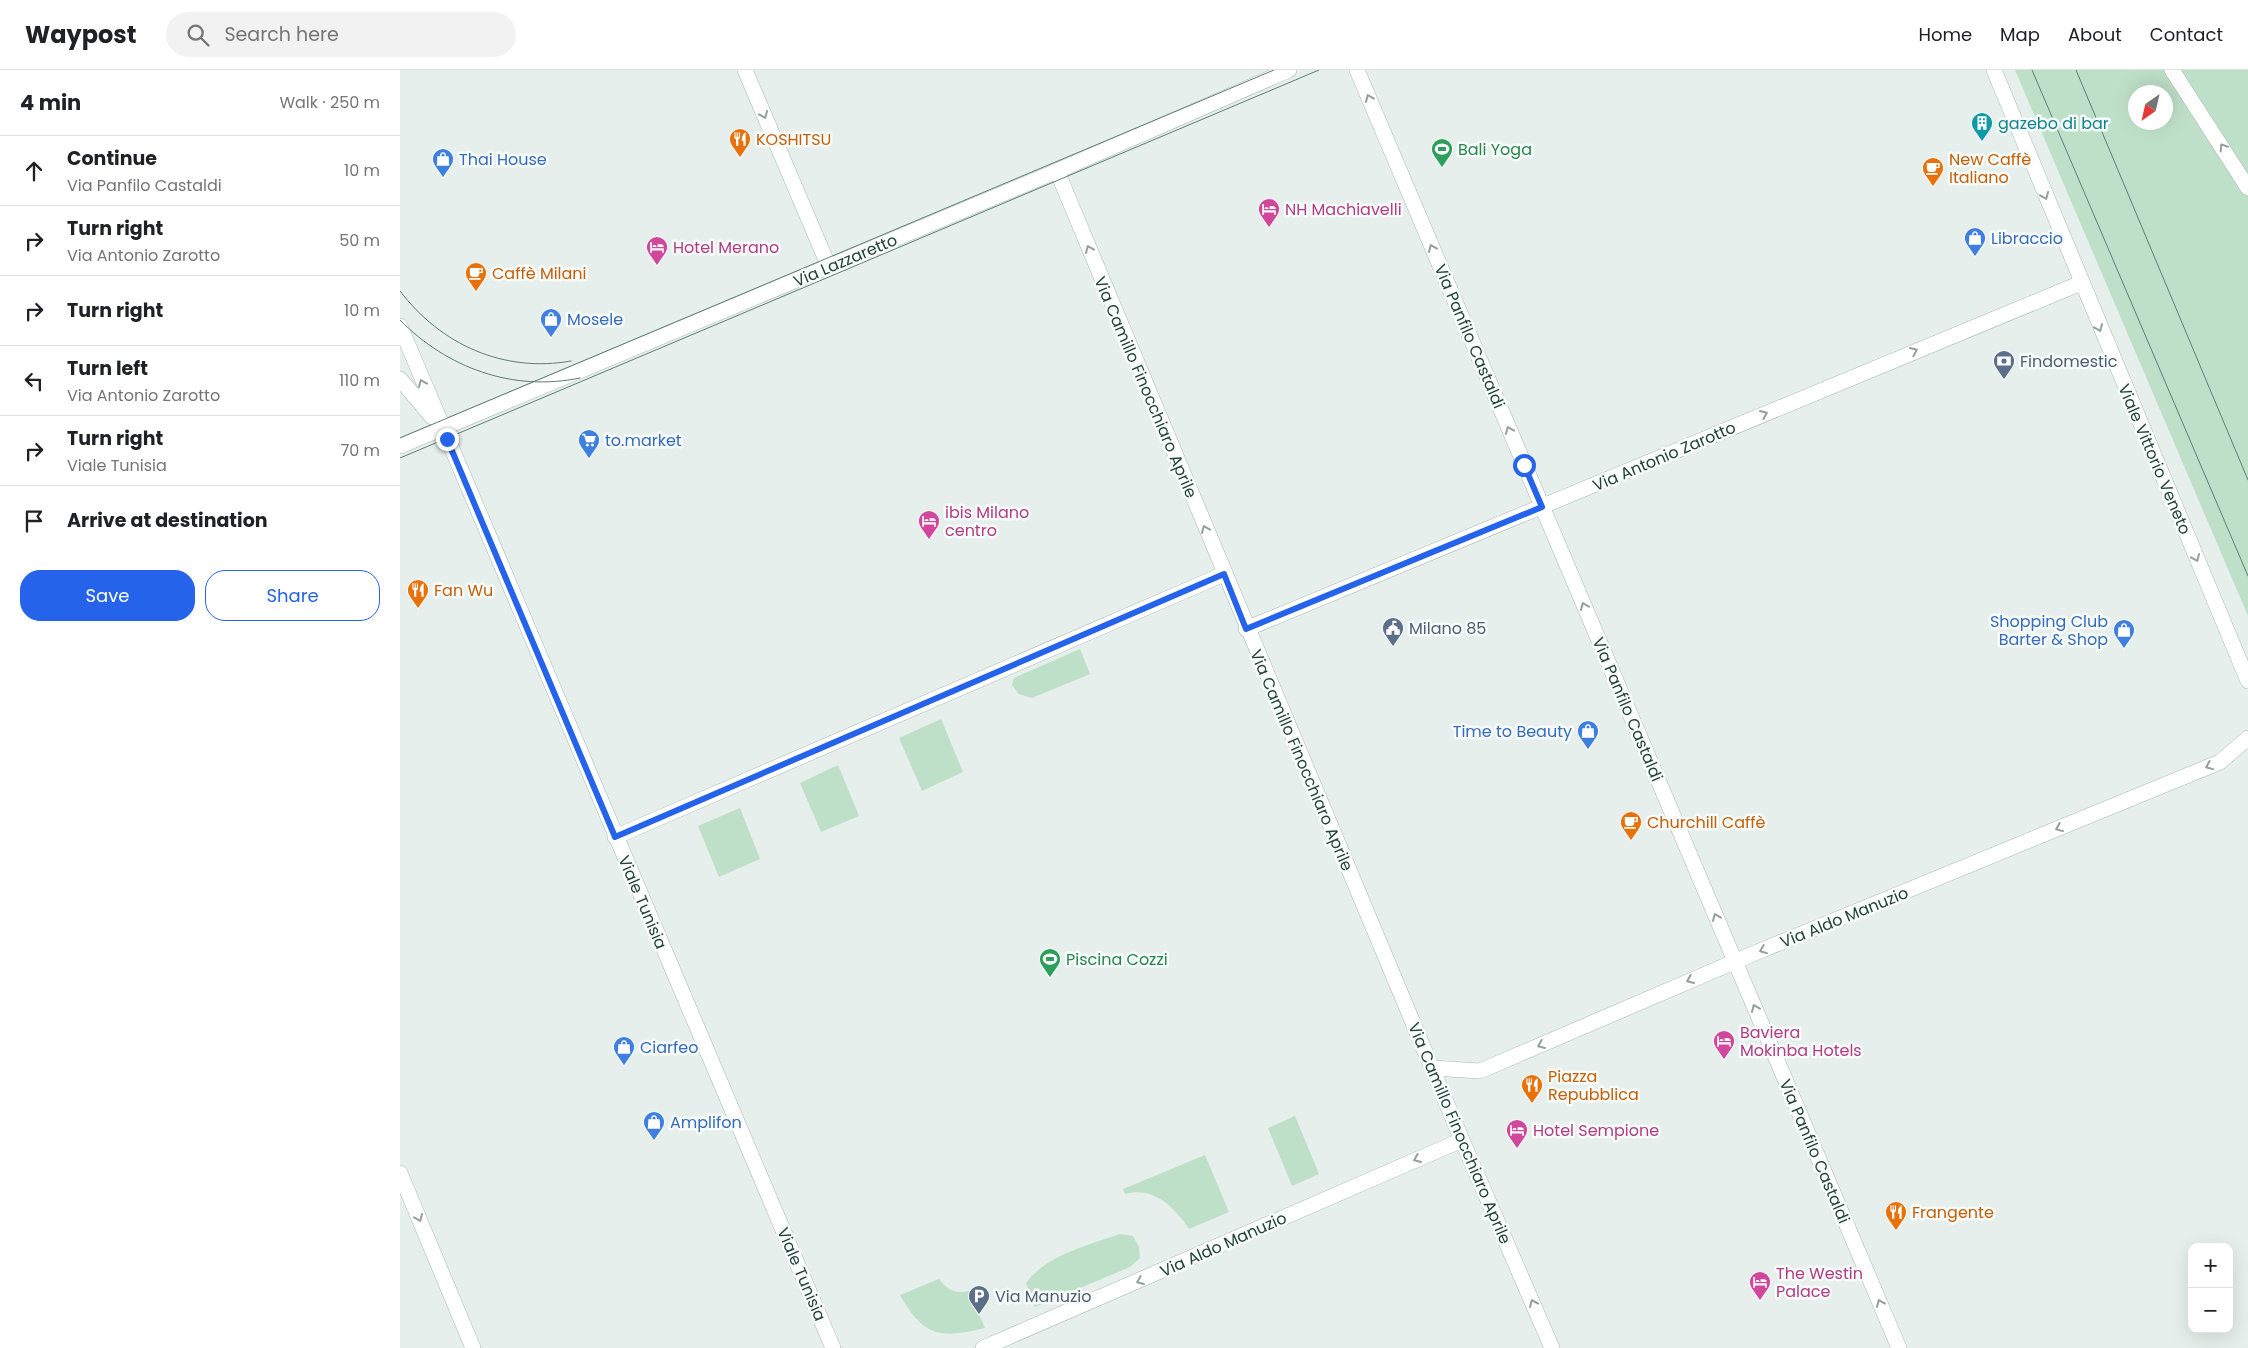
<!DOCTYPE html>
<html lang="en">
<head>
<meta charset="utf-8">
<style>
  body { margin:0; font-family:Poppins,sans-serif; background:#f2f2f2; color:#202124 }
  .controls { position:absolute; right:15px; bottom:15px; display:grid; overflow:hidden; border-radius:10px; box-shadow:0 5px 20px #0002 }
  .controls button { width:45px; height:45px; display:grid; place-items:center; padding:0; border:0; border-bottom:1px solid #e0e0e0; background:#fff; color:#202124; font:25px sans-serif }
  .compass { position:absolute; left:1728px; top:15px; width:45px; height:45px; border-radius:50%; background:#fff; box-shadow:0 5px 20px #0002; rotate:214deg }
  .stop { position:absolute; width:15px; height:15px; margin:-11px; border:4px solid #2563eb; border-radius:50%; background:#fff }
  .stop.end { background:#2563eb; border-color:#fff; box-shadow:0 1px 5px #0008 }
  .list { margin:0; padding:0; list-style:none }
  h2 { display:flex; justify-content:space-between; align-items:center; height:65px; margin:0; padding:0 20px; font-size:21px }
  h2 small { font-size:16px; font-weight:400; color:#757577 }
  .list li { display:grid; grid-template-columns:32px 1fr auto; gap:15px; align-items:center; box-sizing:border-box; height:70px; padding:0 20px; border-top:1px solid #e0e0e0 }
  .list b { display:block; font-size:19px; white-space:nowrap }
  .list p { margin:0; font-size:16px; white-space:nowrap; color:#757577 }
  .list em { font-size:16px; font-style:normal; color:#757577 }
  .actions { display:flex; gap:10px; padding:15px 20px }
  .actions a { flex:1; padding:11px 0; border:1px solid #2563eb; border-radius:20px; text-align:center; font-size:18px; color:#2563eb }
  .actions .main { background:#2563eb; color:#fff }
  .icon { flex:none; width:28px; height:28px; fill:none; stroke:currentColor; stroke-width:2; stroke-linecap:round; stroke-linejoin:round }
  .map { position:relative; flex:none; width:1848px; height:1278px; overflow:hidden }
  header { display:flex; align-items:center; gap:30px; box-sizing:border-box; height:70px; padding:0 25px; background:#fff; border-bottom:1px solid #e0e0e0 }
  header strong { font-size:24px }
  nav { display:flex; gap:28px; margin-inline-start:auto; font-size:18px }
  .search { width:350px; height:45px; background:#f2f2f2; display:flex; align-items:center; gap:12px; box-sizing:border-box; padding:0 18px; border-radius:28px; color:#757577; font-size:19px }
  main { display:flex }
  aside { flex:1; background:#fff }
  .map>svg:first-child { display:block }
</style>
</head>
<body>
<header>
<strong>Waypost</strong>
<div class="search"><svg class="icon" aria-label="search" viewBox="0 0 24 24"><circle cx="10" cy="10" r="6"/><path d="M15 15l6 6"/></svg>Search here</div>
<nav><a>Home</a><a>Map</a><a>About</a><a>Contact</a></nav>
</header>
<main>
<aside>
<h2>4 min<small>Walk · 250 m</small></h2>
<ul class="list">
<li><svg class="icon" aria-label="ahead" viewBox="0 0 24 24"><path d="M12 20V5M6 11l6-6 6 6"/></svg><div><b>Continue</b><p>Via Panfilo Castaldi</p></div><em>10 m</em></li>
<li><svg class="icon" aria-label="right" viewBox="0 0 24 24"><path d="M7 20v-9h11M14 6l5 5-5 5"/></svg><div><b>Turn right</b><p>Via Antonio Zarotto</p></div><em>50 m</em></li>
<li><svg class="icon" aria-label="right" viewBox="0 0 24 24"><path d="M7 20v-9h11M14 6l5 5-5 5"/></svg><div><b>Turn right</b></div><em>10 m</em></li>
<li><svg class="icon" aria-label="left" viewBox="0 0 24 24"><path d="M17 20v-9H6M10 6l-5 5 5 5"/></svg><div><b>Turn left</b><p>Via Antonio Zarotto</p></div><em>110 m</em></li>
<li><svg class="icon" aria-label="right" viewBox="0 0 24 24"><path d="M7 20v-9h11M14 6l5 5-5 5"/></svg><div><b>Turn right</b><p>Viale Tunisia</p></div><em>70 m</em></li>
<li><svg class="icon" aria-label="arrive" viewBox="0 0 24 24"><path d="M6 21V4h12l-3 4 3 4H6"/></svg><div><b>Arrive at destination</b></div></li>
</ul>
<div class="actions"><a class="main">Save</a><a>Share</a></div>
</aside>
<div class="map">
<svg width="1848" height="1278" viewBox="0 0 1848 1278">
  <rect width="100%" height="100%" fill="#e6efeb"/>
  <g fill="#bfe0c8" fill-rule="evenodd">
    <path d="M1615,0H1848V546ZM1736,22H1766V52H1736Z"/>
    <path d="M680,579L690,604L632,628L619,624L612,615L614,608Z"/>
    <path d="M541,649L563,702L522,721L499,668Z"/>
    <path d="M438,695L459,746L421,762L400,713Z"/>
    <path d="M340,738L360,789L319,807L298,756Z"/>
    <path d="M895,1046L919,1104L892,1116L868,1058Z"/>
    <path d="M805,1085L829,1142L789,1159C775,1138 754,1116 725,1124L723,1119Z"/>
    <path d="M719,1164L733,1166L739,1177L740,1188L730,1197L635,1237L626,1213C648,1184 687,1176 719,1164Z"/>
    <path d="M539,1209C548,1220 555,1224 569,1221L585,1258C540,1269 524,1267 500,1225Z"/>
  </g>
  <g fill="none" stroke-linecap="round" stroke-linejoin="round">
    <g stroke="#a8b8b2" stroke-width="16">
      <g id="minor">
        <path d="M345,0L429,197"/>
        <path d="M957,0L1499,1278"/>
        <path d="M1594,0L1848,611"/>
        <path d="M1772,0L1848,118"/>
        <path d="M657,101L1062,1070L1152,1278"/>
        <path d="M0,256L433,1278"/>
        <path d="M0,309L32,347"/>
        <path d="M0,376L657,101L889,0"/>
        <path d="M846,559L1681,213"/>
        <path d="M215,767L824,504"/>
        <path d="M1032,998L1080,1001L1355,883L1820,692L1848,668"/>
        <path d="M0,1103L73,1278"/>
        <path d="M583,1278L1062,1070"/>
      </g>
    </g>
    <use href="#minor" stroke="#fff" stroke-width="15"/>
    <g stroke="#5f7d75" stroke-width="1">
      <path d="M1632,0L1848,506"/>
      <path d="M1676,0L1848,410"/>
      <path d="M0,221C41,275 104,303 171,291"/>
      <path d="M0,250C47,298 113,322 180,308"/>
      <path d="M0,368L874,0"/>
      <path d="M0,388L919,0"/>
    </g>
  </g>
  <defs><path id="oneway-chevron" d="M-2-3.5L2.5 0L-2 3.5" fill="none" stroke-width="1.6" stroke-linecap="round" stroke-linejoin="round" transform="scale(1.25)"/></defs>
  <g stroke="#92a09c">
    <use href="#oneway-chevron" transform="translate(969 28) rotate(-113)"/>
    <use href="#oneway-chevron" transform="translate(364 45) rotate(67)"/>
    <use href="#oneway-chevron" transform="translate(1823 77) rotate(-123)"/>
    <use href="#oneway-chevron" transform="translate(1645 126) rotate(68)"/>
    <use href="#oneway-chevron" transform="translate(1032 178) rotate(-113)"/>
    <use href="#oneway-chevron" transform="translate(689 179) rotate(-113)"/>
    <use href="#oneway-chevron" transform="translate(1699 258) rotate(67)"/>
    <use href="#oneway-chevron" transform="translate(1514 281) rotate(-23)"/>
    <use href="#oneway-chevron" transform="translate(22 313) rotate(-113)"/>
    <use href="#oneway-chevron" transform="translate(1364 344) rotate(-23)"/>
    <use href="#oneway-chevron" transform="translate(1109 360) rotate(-113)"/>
    <use href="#oneway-chevron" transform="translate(805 459) rotate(-113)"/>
    <use href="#oneway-chevron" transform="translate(1796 488) rotate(67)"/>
    <use href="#oneway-chevron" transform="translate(1184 536) rotate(-113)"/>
    <use href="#oneway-chevron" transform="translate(1809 696) rotate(158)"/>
    <use href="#oneway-chevron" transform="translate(1659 758) rotate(158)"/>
    <use href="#oneway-chevron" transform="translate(1316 847) rotate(-113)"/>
    <use href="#oneway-chevron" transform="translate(1363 880) rotate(158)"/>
    <use href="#oneway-chevron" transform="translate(1290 910) rotate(157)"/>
    <use href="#oneway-chevron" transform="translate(1355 938) rotate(-113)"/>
    <use href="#oneway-chevron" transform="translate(1141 975) rotate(157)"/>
    <use href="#oneway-chevron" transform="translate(1017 1089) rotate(157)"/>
    <use href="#oneway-chevron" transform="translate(19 1148) rotate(67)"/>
    <use href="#oneway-chevron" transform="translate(740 1211) rotate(157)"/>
    <use href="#oneway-chevron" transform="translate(1133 1233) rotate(-114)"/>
    <use href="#oneway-chevron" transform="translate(1480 1233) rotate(-113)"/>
  </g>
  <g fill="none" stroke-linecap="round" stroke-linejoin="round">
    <path stroke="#2563eb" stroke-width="6" d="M47,369L215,767L824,504L846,559L1142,437L1124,395"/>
  </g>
  <defs>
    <g id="building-pin" transform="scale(1.125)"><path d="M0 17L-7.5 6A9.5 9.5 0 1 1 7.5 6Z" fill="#0f9aa8" stroke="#f7fbf9"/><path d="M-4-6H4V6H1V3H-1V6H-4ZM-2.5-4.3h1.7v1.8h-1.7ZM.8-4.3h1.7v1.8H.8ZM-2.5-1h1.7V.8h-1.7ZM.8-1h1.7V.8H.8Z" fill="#fff"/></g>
    <g id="restaurant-pin" transform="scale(1.125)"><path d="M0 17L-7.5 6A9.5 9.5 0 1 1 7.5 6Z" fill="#e8710a" stroke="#f7fbf9"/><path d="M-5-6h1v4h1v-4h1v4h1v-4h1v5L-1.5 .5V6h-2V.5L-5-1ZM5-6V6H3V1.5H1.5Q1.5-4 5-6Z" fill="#fff"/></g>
    <g id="stadium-pin" transform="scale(1.125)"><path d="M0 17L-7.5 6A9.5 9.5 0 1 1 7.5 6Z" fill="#2e9e5b" stroke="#f7fbf9"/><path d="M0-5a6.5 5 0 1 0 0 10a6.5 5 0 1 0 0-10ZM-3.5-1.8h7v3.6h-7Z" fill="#fff"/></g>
    <g id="shop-pin" transform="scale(1.125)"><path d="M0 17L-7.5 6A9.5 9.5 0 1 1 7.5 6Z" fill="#3f7fe0" stroke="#f7fbf9"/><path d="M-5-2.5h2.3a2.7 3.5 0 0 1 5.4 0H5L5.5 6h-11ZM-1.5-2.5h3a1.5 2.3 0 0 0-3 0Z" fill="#fff"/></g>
    <g id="cafe-pin" transform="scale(1.125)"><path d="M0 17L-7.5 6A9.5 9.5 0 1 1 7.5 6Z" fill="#e8710a" stroke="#f7fbf9"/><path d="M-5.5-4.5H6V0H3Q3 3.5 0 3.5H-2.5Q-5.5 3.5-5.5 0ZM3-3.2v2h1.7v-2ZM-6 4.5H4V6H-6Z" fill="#fff"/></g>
    <g id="hotel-pin" transform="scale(1.125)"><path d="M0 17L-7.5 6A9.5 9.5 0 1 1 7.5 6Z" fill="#d1479c" stroke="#f7fbf9"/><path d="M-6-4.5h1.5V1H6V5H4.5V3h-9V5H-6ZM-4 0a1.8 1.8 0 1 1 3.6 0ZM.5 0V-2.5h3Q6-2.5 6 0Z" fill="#fff"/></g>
    <g id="bank-pin" transform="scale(1.125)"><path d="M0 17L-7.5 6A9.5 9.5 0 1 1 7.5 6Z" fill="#5c6f8a" stroke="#f7fbf9"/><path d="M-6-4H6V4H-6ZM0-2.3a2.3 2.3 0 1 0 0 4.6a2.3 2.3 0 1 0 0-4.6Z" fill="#fff"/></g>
    <g id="supermarket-pin" transform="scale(1.125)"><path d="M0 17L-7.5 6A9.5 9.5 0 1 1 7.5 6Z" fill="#3f7fe0" stroke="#f7fbf9"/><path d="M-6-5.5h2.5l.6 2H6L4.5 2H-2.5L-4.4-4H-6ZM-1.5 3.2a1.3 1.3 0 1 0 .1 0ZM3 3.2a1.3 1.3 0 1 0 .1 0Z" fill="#fff"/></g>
    <g id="civic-pin" transform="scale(1.125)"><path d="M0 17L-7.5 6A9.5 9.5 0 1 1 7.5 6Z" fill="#5c6f8a" stroke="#f7fbf9"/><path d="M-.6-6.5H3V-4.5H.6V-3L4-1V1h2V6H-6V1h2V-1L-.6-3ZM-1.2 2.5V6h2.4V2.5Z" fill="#fff"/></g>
    <g id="parking-pin" transform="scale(1.125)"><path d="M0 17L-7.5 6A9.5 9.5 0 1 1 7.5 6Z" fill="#5c6f8a" stroke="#f7fbf9"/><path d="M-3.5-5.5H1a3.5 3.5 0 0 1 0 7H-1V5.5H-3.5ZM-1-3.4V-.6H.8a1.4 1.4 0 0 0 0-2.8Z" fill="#fff"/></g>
  </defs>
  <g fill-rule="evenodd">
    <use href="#building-pin" x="1582" y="53"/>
    <use href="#restaurant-pin" x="340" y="69"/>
    <use href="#stadium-pin" x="1042" y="79"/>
    <use href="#shop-pin" x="43" y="89"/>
    <use href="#cafe-pin" x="1533" y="98"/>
    <use href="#hotel-pin" x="869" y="139"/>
    <use href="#shop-pin" x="1575" y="168"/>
    <use href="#hotel-pin" x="257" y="177"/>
    <use href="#cafe-pin" x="76" y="203"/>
    <use href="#shop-pin" x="151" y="249"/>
    <use href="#bank-pin" x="1604" y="291"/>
    <use href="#supermarket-pin" x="189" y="370"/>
    <use href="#hotel-pin" x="529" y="451"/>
    <use href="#restaurant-pin" x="18" y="520"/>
    <use href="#civic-pin" x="993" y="558"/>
    <use href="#shop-pin" x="1724" y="560"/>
    <use href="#shop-pin" x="1188" y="661"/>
    <use href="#cafe-pin" x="1231" y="752"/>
    <use href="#stadium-pin" x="650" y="889"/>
    <use href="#hotel-pin" x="1324" y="971"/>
    <use href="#shop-pin" x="224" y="977"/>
    <use href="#restaurant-pin" x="1132" y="1015"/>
    <use href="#shop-pin" x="254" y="1052"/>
    <use href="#hotel-pin" x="1117" y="1060"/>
    <use href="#restaurant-pin" x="1496" y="1142"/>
    <use href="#hotel-pin" x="1360" y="1212"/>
    <use href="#parking-pin" x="579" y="1226"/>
  </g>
  <g text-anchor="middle" stroke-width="5" stroke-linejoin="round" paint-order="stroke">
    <g font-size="16" fill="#0d838f" stroke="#f7fbf9" text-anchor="start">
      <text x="1598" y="59">gazebo di bar</text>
    </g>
    <g font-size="16" fill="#c56008" stroke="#f7fbf9" text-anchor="start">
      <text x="356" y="75">KOSHITSU</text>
      <text x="1549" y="95">New Caffè<tspan x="1549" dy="18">Italiano</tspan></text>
      <text x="92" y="209">Caffè Milani</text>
      <text x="34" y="526">Fan Wu</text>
      <text x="1247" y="758">Churchill Caffè</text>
      <text x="1148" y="1012">Piazza<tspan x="1148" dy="18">Repubblica</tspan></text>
      <text x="1512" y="1148">Frangente</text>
    </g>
    <g font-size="16" fill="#27864d" stroke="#f7fbf9" text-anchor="start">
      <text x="1058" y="85">Bali Yoga</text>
      <text x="666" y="895">Piscina Cozzi</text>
    </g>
    <g font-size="16" fill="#366cbe" stroke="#f7fbf9" text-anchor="start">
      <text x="59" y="95">Thai House</text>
      <text x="1591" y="174">Libraccio</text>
      <text x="167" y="255">Mosele</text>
      <text x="205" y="376">to.market</text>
      <text x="1708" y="557" text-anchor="end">Shopping Club<tspan x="1708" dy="18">Barter &amp; Shop</tspan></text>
      <text x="1172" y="667" text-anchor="end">Time to Beauty</text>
      <text x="240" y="983">Ciarfeo</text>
      <text x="270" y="1058">Amplifon</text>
    </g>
    <g font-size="16" fill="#b23c85" stroke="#f7fbf9" text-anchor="start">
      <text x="885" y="145">NH Machiavelli</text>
      <text x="273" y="183">Hotel Merano</text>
      <text x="545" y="448">ibis Milano<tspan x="545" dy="18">centro</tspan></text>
      <text x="1340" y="968">Baviera<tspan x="1340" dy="18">Mokinba Hotels</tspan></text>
      <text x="1133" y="1066">Hotel Sempione</text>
      <text x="1376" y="1209">The Westin<tspan x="1376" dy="18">Palace</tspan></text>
    </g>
    <g font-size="16" fill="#24423a" stroke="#f7fbf9">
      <text transform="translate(445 190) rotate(-23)" y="6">Via Lazzaretto</text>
      <text transform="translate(1070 266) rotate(67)" y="6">Via Panfilo Castaldi</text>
      <text transform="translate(746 317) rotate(67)" y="6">Via Camillo Finocchiaro Aprile</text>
      <text transform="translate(1264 386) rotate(-23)" y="6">Via Antonio Zarotto</text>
      <text transform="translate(1755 389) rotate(67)" y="6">Viale Vittorio Veneto</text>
      <text transform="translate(1228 639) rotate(67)" y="6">Via Panfilo Castaldi</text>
      <text transform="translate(902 690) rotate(67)" y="6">Via Camillo Finocchiaro Aprile</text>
      <text transform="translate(243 832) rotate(67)" y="6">Viale Tunisia</text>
      <text transform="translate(1444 847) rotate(-22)" y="6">Via Aldo Manuzio</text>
      <text transform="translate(1060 1063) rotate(67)" y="6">Via Camillo Finocchiaro Aprile</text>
      <text transform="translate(1415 1081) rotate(67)" y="6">Via Panfilo Castaldi</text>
      <text transform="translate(823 1174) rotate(-24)" y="6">Via Aldo Manuzio</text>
      <text transform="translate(402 1204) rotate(67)" y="6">Viale Tunisia</text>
    </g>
    <g font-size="16" fill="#4e5e75" stroke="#f7fbf9" text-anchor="start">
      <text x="1620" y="297">Findomestic</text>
      <text x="1009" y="564">Milano 85</text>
      <text x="595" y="1232">Via Manuzio</text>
    </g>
  </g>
</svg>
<div class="controls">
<button>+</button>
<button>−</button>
</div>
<svg class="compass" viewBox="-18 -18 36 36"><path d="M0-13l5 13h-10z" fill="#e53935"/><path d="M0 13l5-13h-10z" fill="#757577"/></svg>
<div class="stop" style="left:1124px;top:395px"></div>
<div class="stop end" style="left:47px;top:369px"></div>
</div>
</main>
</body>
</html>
